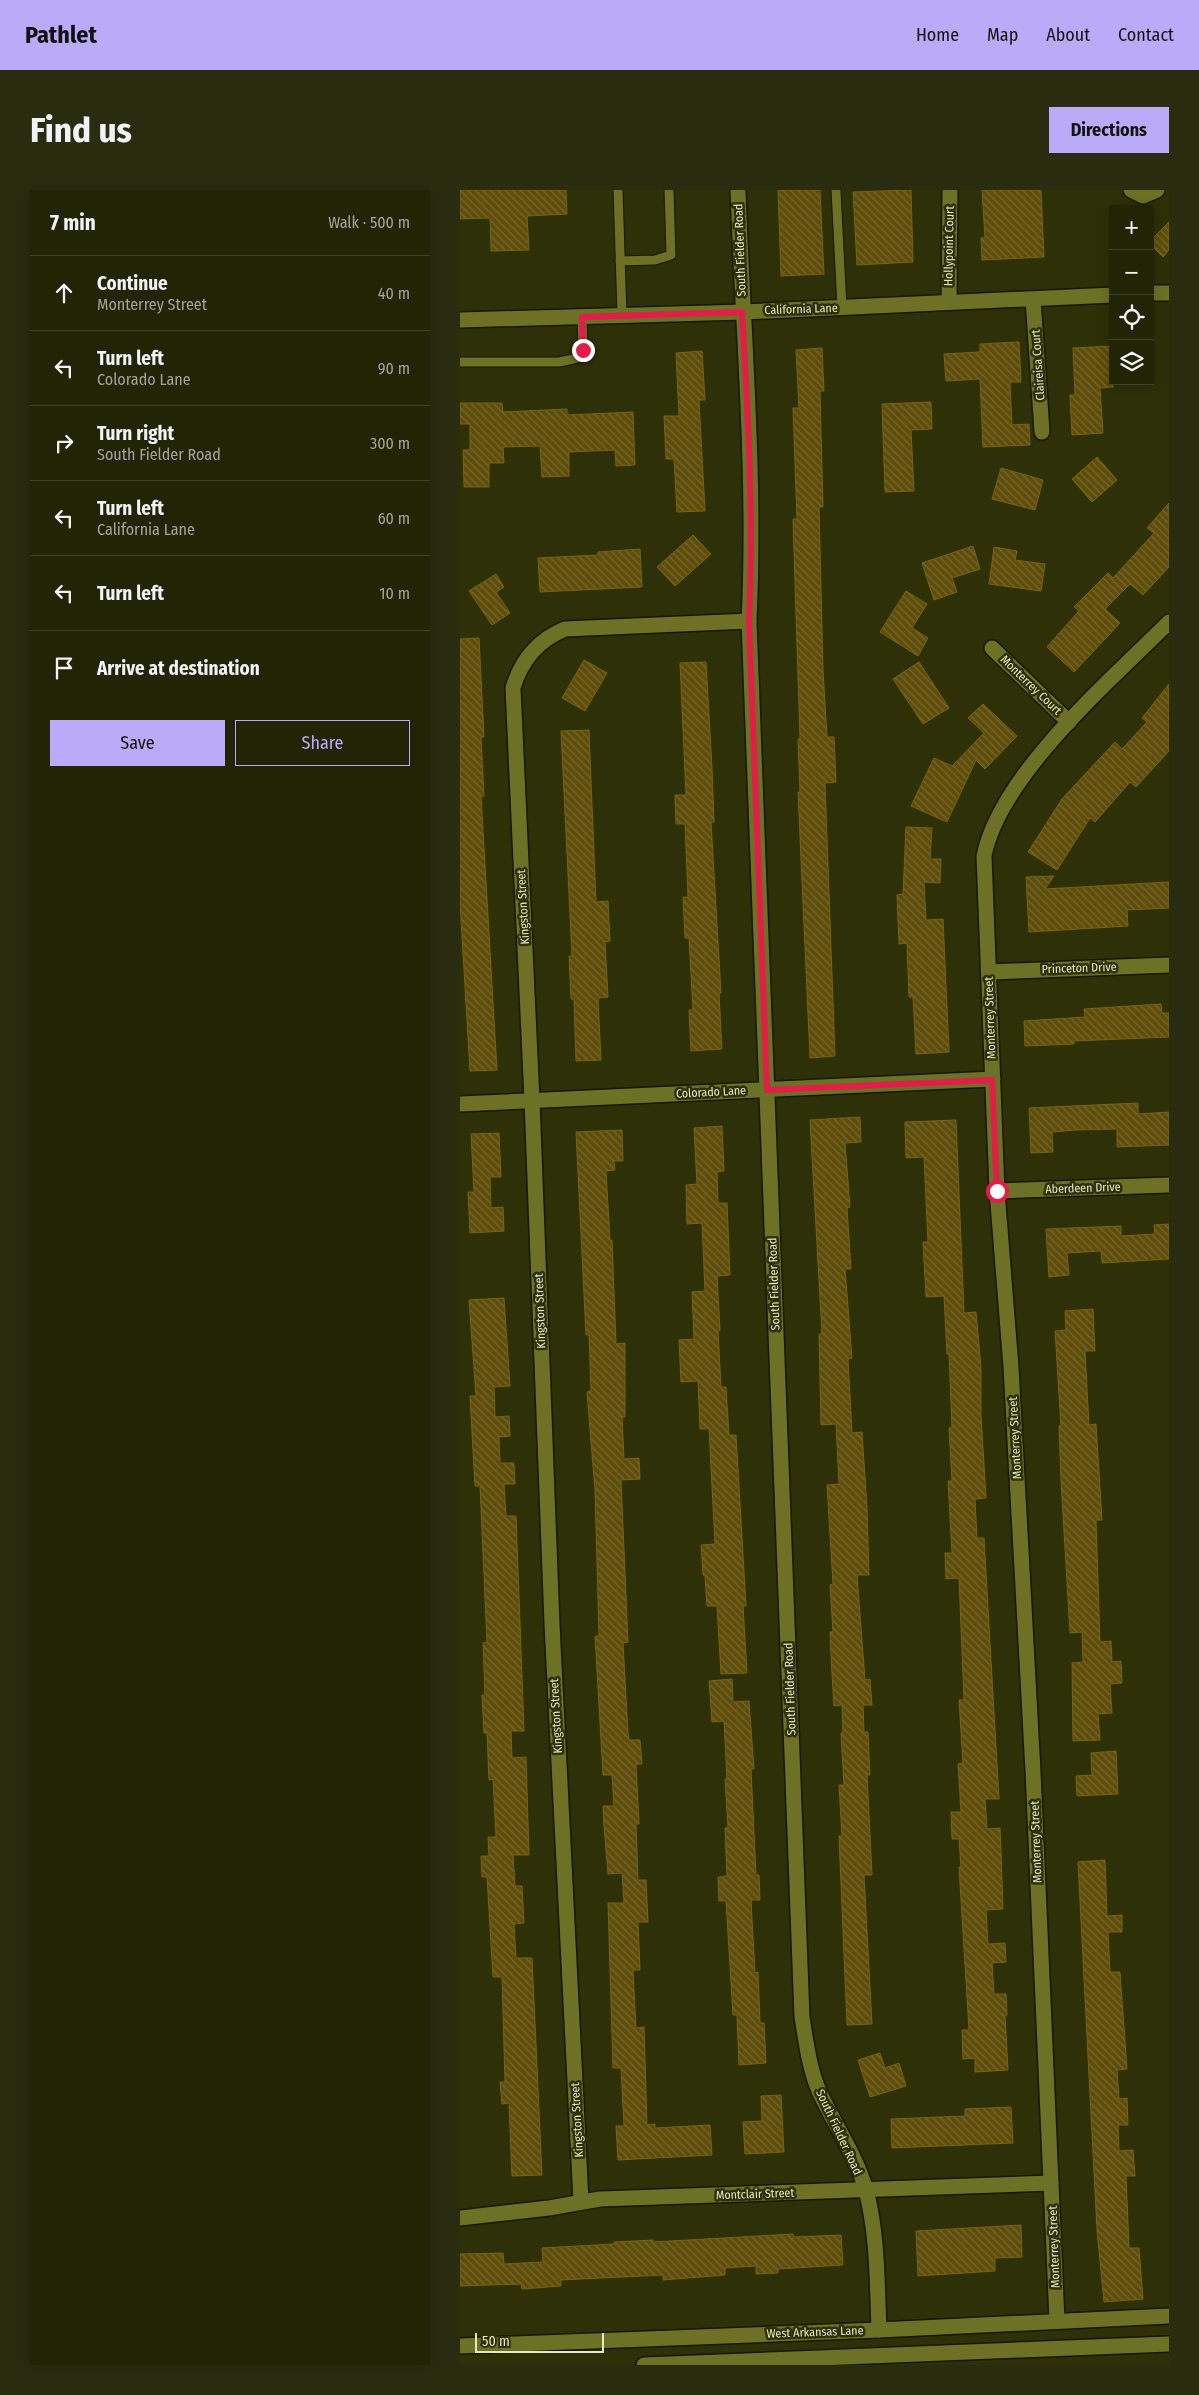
<!DOCTYPE html>
<html lang="en">
<head>
<meta charset="utf-8">
<style>
  body { margin:0; font-family:"Fira Sans Condensed",sans-serif; background:#2a2c10; color:#f1f3f6 }
  .controls { position:absolute; right:15px; top:15px; display:grid; overflow:hidden; border-radius:0px; box-shadow:0 2px 12px #0003 }
  .controls button { width:45px; height:45px; display:grid; place-items:center; padding:0; border:0; border-bottom:1px solid #3f4128; background:#222406; color:#f1f3f6; font:25px sans-serif }
  .scale { position:absolute; left:15px; bottom:12px; width:129px; box-sizing:border-box; padding-left:5px; border:2px solid #e3e7c2; border-top:0; font-size:14px; line-height:18px; white-space:nowrap; color:#e3e7c2; -webkit-text-stroke:4px #2e3008; paint-order:stroke }
  .stop { position:absolute; width:15px; height:15px; margin:-11px; border:4px solid #e11d48; border-radius:50%; background:#fff }
  .stop.end { background:#e11d48; border-color:#fff; box-shadow:0 1px 5px #0008 }
  .list { margin:0; padding:0; list-style:none }
  h2 { display:flex; justify-content:space-between; align-items:center; height:65px; margin:0; padding:0 20px; font-size:21px }
  h2 small { font-size:16px; font-weight:400; color:#a2a49b }
  .list li { display:grid; grid-template-columns:32px 1fr auto; gap:15px; align-items:center; box-sizing:border-box; height:75px; padding:0 20px; border-top:1px solid #3f4128 }
  .list b { display:block; font-size:19px; white-space:nowrap }
  .list p { margin:0; font-size:16px; white-space:nowrap; color:#a2a49b }
  .list em { font-size:16px; font-style:normal; color:#a2a49b }
  .actions { display:flex; gap:10px; padding:15px 20px }
  .actions a { flex:1; padding:11px 0; border:1px solid #b9abf7; border-radius:0px; text-align:center; font-size:18px; color:#b9abf7 }
  .actions .main { background:#b9abf7; color:#111 }
  .icon { flex:none; width:28px; height:28px; fill:none; stroke:currentColor; stroke-width:2; stroke-linecap:round; stroke-linejoin:round }
  .map { position:relative; flex:none; width:709px; height:2175px; overflow:hidden; border-radius:0px }
  header { display:flex; align-items:center; gap:30px; box-sizing:border-box; height:70px; padding:0 25px; background:#b9abf7; color:#111 }
  header strong { font-size:24px }
  nav { display:flex; gap:28px; margin-inline-start:auto; font-size:18px }
  .intro { display:flex; align-items:center; justify-content:space-between; box-sizing:border-box; height:120px; padding:0 30px }
  h1 { margin:0; font-size:35px }
  .button { padding:12px 22px; border-radius:0px; background:#b9abf7; color:#111; font-size:18px; font-weight:700 }
  main { display:flex; gap:30px; padding:0 30px }
  aside { flex:1; background:#222406; border-radius:0px; box-shadow:0 2px 12px #0003 }
  .map>svg:first-child { display:block }
</style>
</head>
<body>
<header>
<strong>Pathlet</strong>
<nav><a>Home</a><a>Map</a><a>About</a><a>Contact</a></nav>
</header>
<div class="intro"><h1>Find us</h1><a class="button">Directions</a></div>
<main>
<aside>
<h2>7 min<small>Walk · 500 m</small></h2>
<ul class="list">
<li><svg class="icon" aria-label="ahead" viewBox="0 0 24 24"><path d="M12 20V5M6 11l6-6 6 6"/></svg><div><b>Continue</b><p>Monterrey Street</p></div><em>40 m</em></li>
<li><svg class="icon" aria-label="left" viewBox="0 0 24 24"><path d="M17 20v-9H6M10 6l-5 5 5 5"/></svg><div><b>Turn left</b><p>Colorado Lane</p></div><em>90 m</em></li>
<li><svg class="icon" aria-label="right" viewBox="0 0 24 24"><path d="M7 20v-9h11M14 6l5 5-5 5"/></svg><div><b>Turn right</b><p>South Fielder Road</p></div><em>300 m</em></li>
<li><svg class="icon" aria-label="left" viewBox="0 0 24 24"><path d="M17 20v-9H6M10 6l-5 5 5 5"/></svg><div><b>Turn left</b><p>California Lane</p></div><em>60 m</em></li>
<li><svg class="icon" aria-label="left" viewBox="0 0 24 24"><path d="M17 20v-9H6M10 6l-5 5 5 5"/></svg><div><b>Turn left</b></div><em>10 m</em></li>
<li><svg class="icon" aria-label="arrive" viewBox="0 0 24 24"><path d="M6 21V4h12l-3 4 3 4H6"/></svg><div><b>Arrive at destination</b></div></li>
</ul>
<div class="actions"><a class="main">Save</a><a>Share</a></div>
</aside>
<div class="map">
<svg width="709" height="2175" viewBox="0 0 709 2175">
  <defs>
    <pattern id="building-back-hatch" width="6" height="6" patternUnits="userSpaceOnUse" patternTransform="scale(1.25)"><rect width="6" height="6" fill="#5e4d0a"/><path d="M-1 5l2 2M0 0l6 6M5-1l2 2" fill="none" stroke="#75672c"/></pattern>
  </defs>
  <rect width="100%" height="100%" fill="#2e3008"/>
  <g fill="url(#building-back-hatch)" stroke="#78630f">
    <path d="M0,0H106L107,24L67,26L69,60L31,61L30,28L0,29Z"/>
    <path d="M318,0H360L364,84L321,86Z"/>
    <path d="M451,0L453,72L397,75L393,2Z"/>
    <path d="M522,0H581L584,67L522,70L521,48H525Z"/>
    <path d="M709,32V60L703,67L690,54V51Z"/>
    <path d="M559,152L561,192H550L552,235L569,234L570,255L523,257L520,189L486,191L484,164L520,162V154Z"/>
    <path d="M652,156L653,197L640,198L643,243L612,245L610,205H615L613,158Z"/>
    <path d="M362,158L364,201H360L363,317H359L363,480L367,547H374L376,592L365,593L375,866L350,868L338,602H340L338,549H340L333,329H337L333,218H339L336,160Z"/>
    <path d="M242,161L245,210H239L245,321L217,322L214,269H206L204,226H219L216,163Z"/>
    <path d="M471,212L472,239L451,240L454,301L425,302L422,214Z"/>
    <path d="M0,213H42L43,222L107,219V225L173,222L175,275L156,276L155,260L109,262V286L82,287L80,256L43,257L44,273H29V297H4L3,260H10V234H0Z"/>
    <path d="M637,267L657,290L632,312L612,289Z"/>
    <path d="M541,278L583,290L575,320L532,309Z"/>
    <path d="M709,313V377L683,405L670,394L645,419L660,433L614,482L587,457L619,421L614,417L648,383L653,388L694,343L687,338Z"/>
    <path d="M233,345L251,364L215,396L197,377Z"/>
    <path d="M513,356L520,379L492,388L497,402L474,410L462,373Z"/>
    <path d="M534,357L557,361L555,370L585,374L581,401L529,394Z"/>
    <path d="M180,359L182,397L80,402L78,368L138,365V362Z"/>
    <path d="M36,384L44,397L36,402L50,423L32,435L9,401Z"/>
    <path d="M446,401L467,414L452,438L468,448L458,466L420,442Z"/>
    <path d="M19,448L24,547H21L24,606H21L37,880L10,881L0,712V449Z"/>
    <path d="M124,470L147,483L125,521L102,508Z"/>
    <path d="M246,472L252,578L254,632H251L261,803L259,804L262,859L231,861L229,820H233L229,748H225L223,707H228L225,634H216L215,605H226L220,473Z"/>
    <path d="M459,472L489,518L463,534L433,489Z"/>
    <path d="M709,494V561L676,597L670,592L635,632L630,628L597,680L568,662L602,609L655,552L662,559L687,532L682,528Z"/>
    <path d="M523,514L557,546L525,579L516,570L487,632L451,616L474,568L492,576L524,543L508,528Z"/>
    <path d="M129,540L136,712L148,711L150,751L145,752L148,807L138,808L141,870L116,871L114,809H111L109,766H112L101,541Z"/>
    <path d="M446,637L472,638L470,669H481L480,693L464,692L466,730L483,729L489,862L456,864L453,807H449L447,753L439,754L437,705L443,704Z"/>
    <path d="M594,686L585,699L709,692V718L667,720L668,736L569,742L566,687Z"/>
    <path d="M701,814L702,823H709V847L614,851V854L565,856L564,831L625,827L624,819Z"/>
    <path d="M678,913V924L709,922V955L657,957V939L616,940L592,942L593,962L571,963L569,918Z"/>
    <path d="M400,927L401,952L385,953L390,1017L387,1018L391,1079H385L392,1168L388,1169L392,1243L402,1242L407,1318L409,1385H397L405,1490L410,1489L412,1515H403L404,1542H408L410,1585H407L412,1685H404L412,1834L387,1835L379,1646H382L379,1595H384L381,1543H383L382,1515L374,1516L372,1485L370,1442H373L370,1395L373,1394L367,1295L379,1294L376,1234L361,1235L359,1144H362L350,930Z"/>
    <path d="M496,930L504,1123L516,1122L521,1178V1225L526,1308L515,1309L517,1348H524L539,1609H525L527,1639L540,1638L541,1661L543,1719L526,1720L528,1754L545,1753L546,1772L532,1773L534,1804H546L547,1825H545L548,1880L515,1882V1868L503,1869L502,1840H509L499,1677H501L499,1649H492L491,1622H501L498,1574L503,1573L499,1510H504L499,1388L486,1389L485,1363H492L488,1291H492L489,1238H492L489,1164H487L484,1106L466,1107L463,1052H468L464,967L446,968L445,932Z"/>
    <path d="M262,936L264,981L257,982L258,1013H267L270,1085L257,1086L260,1140L258,1141L261,1197H266L269,1245H276L286,1416H283L287,1483L261,1484L257,1416H247L245,1385H243L241,1355L255,1354L249,1239H240L238,1191L221,1192L219,1150L234,1149L232,1102L245,1101L242,1033L227,1034L226,995L237,994L234,938Z"/>
    <path d="M162,940L163,971H154L155,980L146,981L150,1051L152,1050L156,1154L165,1153V1227H162L164,1269L179,1268L180,1289L161,1290L168,1452L163,1453L168,1543L169,1550H180L182,1574H176L179,1634H176L178,1690H186L188,1732H178L180,1780H173L176,1838L184,1837L187,1935L195,1934V1938L250,1935L252,1965L158,1970L156,1936H164L161,1878H153L148,1713H164L162,1683L148,1684L144,1636L143,1616H154L152,1585H143L135,1446H139L135,1300L127,1202L131,1201L129,1145H126L116,942Z"/>
    <path d="M39,943L41,987H30L31,1018L43,1017L44,1041L10,1043L8,1002H14L11,944Z"/>
    <path d="M709,1034V1069L642,1073L641,1061L607,1063L609,1085L589,1087L586,1039L661,1036V1046L695,1044L694,1035Z"/>
    <path d="M44,1108L50,1196L34,1197L35,1227L49,1226L50,1246L39,1247L40,1273H54L55,1294H44L46,1326H56L64,1541H51L52,1568L66,1567L69,1665H53L55,1696H62L64,1733L54,1734L56,1768H72L82,1985L52,1986L49,1913L42,1914L40,1892H45L42,1787H33L27,1687H22L21,1666H29L28,1647H36L33,1589L29,1590L27,1543H24L22,1505H25L23,1453L27,1452L20,1296H15L10,1206H16L9,1110Z"/>
    <path d="M633,1119L635,1161H625L629,1235L636,1234L642,1330H636L640,1452L651,1451L652,1472L661,1471L662,1493L650,1494L652,1523L638,1524L640,1550L613,1551L612,1473L623,1472L622,1442L610,1443L601,1290L599,1236H601L595,1141L606,1140L605,1121Z"/>
    <path d="M272,1489L273,1512L289,1511L294,1579H291L296,1685H299L300,1710H291L295,1783L298,1782L300,1833H304L306,1873L279,1875L277,1825H273L266,1711H259L258,1687L267,1686L265,1638H268L265,1589H267L264,1531L252,1532L249,1491Z"/>
    <path d="M656,1561L658,1604L617,1606L616,1586L632,1585L631,1563Z"/>
    <path d="M645,1670L647,1726L662,1725V1742H648L650,1782H660L667,1879L657,1880L659,1909L667,1908L668,1935H658L659,1961L673,1960L675,1986H666L669,2058H679L683,2109L644,2112L637,2040L618,1672Z"/>
    <path d="M420,1863L425,1878L439,1873L446,1896L410,1907L398,1870Z"/>
    <path d="M321,1905L324,1962L285,1964L283,1932L302,1931L301,1906Z"/>
    <path d="M551,1917L553,1953L432,1958L431,1929L505,1926V1919Z"/>
    <path d="M561,2035L562,2067L535,2068V2081L458,2086L456,2041Z"/>
    <path d="M333,2044L334,2047L381,2045L383,2075L318,2079V2083L296,2084V2076L265,2078V2085L203,2090V2085L101,2090V2096L62,2099L61,2094L0,2096V2064L43,2063L44,2074L83,2072L82,2058L154,2054V2052L193,2050V2052Z"/>
  </g>
  <g fill="none" stroke-linecap="round" stroke-linejoin="round">
    <g stroke="#161702" stroke-width="11">
      <g id="service">
        <path d="M158,0L162,125"/>
        <path d="M376,0L382,118"/>
        <path d="M160,71L195,70L211,65L209,0"/>
        <path d="M0,172H99L118,168L123,160L122,127"/>
      </g>
    </g>
    <g stroke="#161702" stroke-width="18">
      <g id="minor">
        <path d="M671,0L683,6L697,0"/>
        <path d="M573,109L582,242"/>
        <path d="M489,112L490,0"/>
        <path d="M532,458L609,532"/>
        <path d="M529,782L709,775"/>
        <path d="M0,914L533,889"/>
        <path d="M537,1001L709,995"/>
        <path d="M121,2011L92,1434L72,910L53,498C61,471 78,450 105,439L289,431"/>
        <path d="M0,2028L89,2018L140,2009L591,1993"/>
        <path d="M597,2131L573,1581L551,1177L537,1001L524,666C540,585 651,490 709,432"/>
      </g>
    </g>
    <g stroke="#161702" stroke-width="18">
      <g id="tertiary">
        <path d="M278,0C283,144 296,287 289,431L342,1827C346,1851 349,1878 359,1901C374,1934 396,1965 406,2000C418,2046 417,2094 419,2140"/>
        <path d="M690,103H709"/>
        <path d="M0,130L283,122L653,105"/>
      </g>
    </g>
    <g stroke="#161702" stroke-width="18">
      <g id="secondary">
        <path d="M0,2156L419,2140L709,2126"/>
        <path d="M184,2175L709,2154"/>
      </g>
    </g>
    <use href="#service" stroke="#6c7125" stroke-width="9"/>
    <use href="#minor" stroke="#6c7125" stroke-width="15"/>
    <use href="#tertiary" stroke="#6c7125" stroke-width="15"/>
    <use href="#secondary" stroke="#6c7125" stroke-width="15"/>
  </g>
  <g fill="none" stroke-linecap="round" stroke-linejoin="round">
    <path stroke="#e11d48" stroke-width="6" d="M123,160L122,127L282,122C288,225 294,328 289,431L307,900L532,890L537,1001"/>
  </g>
  <g text-anchor="middle" stroke-width="5" stroke-linejoin="round" paint-order="stroke">
    <g font-size="12" fill="#e3e7c2" stroke="#2e3008">
      <text transform="translate(489 56) rotate(-89)" y="4">Hollypoint Court</text>
      <text transform="translate(280 60) rotate(-92)" y="4">South Fielder Road</text>
      <text transform="translate(341 119) rotate(-2)" y="4">California Lane</text>
      <text transform="translate(578 175) rotate(-94)" y="4">Claireisa Court</text>
      <text transform="translate(571 495) rotate(44)" y="4">Monterrey Court</text>
      <text transform="translate(63 717) rotate(-93)" y="4">Kingston Street</text>
      <text transform="translate(619 778) rotate(-2)" y="4">Princeton Drive</text>
      <text transform="translate(530 828) rotate(-92)" y="4">Monterrey Street</text>
      <text transform="translate(251 902) rotate(-3)" y="4">Colorado Lane</text>
      <text transform="translate(623 998) rotate(-2)" y="4">Aberdeen Drive</text>
      <text transform="translate(314 1094) rotate(-92)" y="4">South Fielder Road</text>
      <text transform="translate(80 1121) rotate(-92)" y="4">Kingston Street</text>
      <text transform="translate(555 1248) rotate(-93)" y="4">Monterrey Street</text>
      <text transform="translate(330 1499) rotate(-92)" y="4">South Fielder Road</text>
      <text transform="translate(96 1526) rotate(-93)" y="4">Kingston Street</text>
      <text transform="translate(576 1652) rotate(-92)" y="4">Monterrey Street</text>
      <text transform="translate(117 1930) rotate(-93)" y="4">Kingston Street</text>
      <text transform="translate(379 1942) rotate(65)" y="4">South Fielder Road</text>
      <text transform="translate(295 2004) rotate(-2)" y="4">Montclair Street</text>
      <text transform="translate(594 2057) rotate(-92)" y="4">Monterrey Street</text>
      <text transform="translate(355 2142) rotate(-2)" y="4">West Arkansas Lane</text>
    </g>
  </g>
</svg>
<div class="controls">
<button>+</button>
<button>−</button>
<button><svg class="icon" aria-label="locate" viewBox="0 0 24 24"><circle cx="12" cy="12" r="6"/><path d="M12 2v4M12 18v4M2 12h4M18 12h4"/></svg></button>
<button><svg class="icon" aria-label="layers" viewBox="0 0 24 24"><path d="M12 4l9 5-9 5-9-5zM3 14l9 5 9-5"/></svg></button>
</div>
<div class="scale">50 m</div>
<div class="stop" style="left:537px;top:1001px"></div>
<div class="stop end" style="left:123px;top:160px"></div>
</div>
</main>
</body>
</html>
